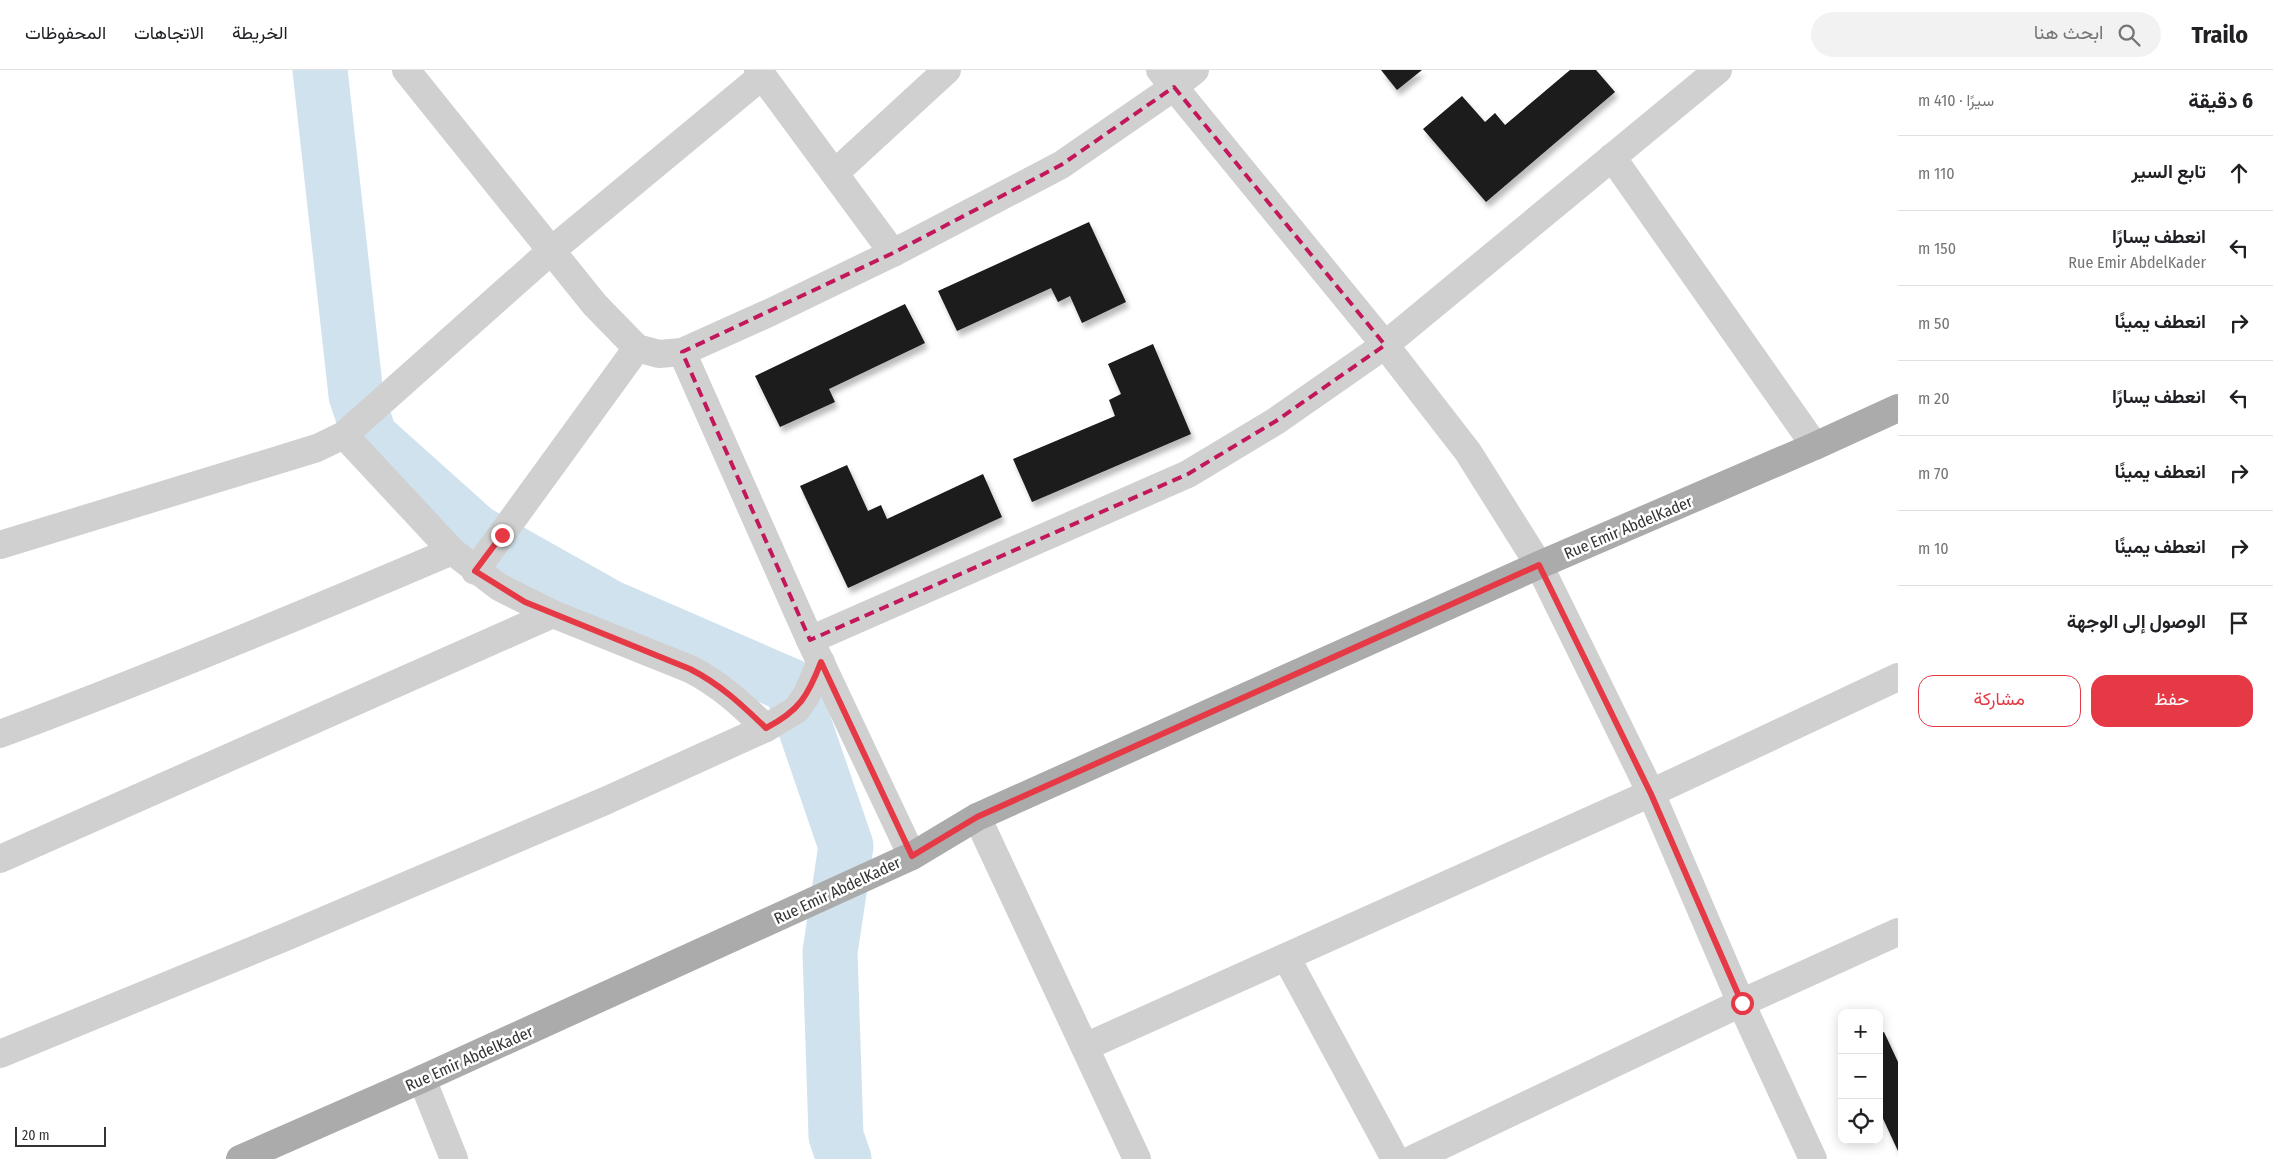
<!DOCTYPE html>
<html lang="ar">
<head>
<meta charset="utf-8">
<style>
  body { margin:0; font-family:"Fira Sans Condensed",Vazirmatn,sans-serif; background:#f2f2f2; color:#202124; direction:rtl }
  .controls { position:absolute; right:15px; bottom:15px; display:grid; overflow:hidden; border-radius:10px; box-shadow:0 2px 12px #0003 }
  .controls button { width:45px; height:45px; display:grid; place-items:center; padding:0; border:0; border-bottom:1px solid #e0e0e0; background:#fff; color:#202124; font:25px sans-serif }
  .scale { position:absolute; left:15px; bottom:12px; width:91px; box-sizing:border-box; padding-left:5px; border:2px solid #333; border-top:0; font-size:14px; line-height:18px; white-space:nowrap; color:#333; -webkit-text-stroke:4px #fff; paint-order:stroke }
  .stop { position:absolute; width:15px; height:15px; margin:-11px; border:4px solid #e63946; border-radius:50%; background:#fff }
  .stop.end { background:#e63946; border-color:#fff; box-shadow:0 1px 5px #0008 }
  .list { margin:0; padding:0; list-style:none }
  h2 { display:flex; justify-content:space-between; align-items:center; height:65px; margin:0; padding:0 20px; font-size:21px }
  h2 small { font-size:16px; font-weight:400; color:#757577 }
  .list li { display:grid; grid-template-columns:32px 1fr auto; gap:15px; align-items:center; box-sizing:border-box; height:75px; padding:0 20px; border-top:1px solid #e0e0e0 }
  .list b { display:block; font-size:19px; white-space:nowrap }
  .list p { margin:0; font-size:16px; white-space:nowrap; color:#757577 }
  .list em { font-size:16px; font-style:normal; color:#757577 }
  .actions { display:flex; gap:10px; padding:15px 20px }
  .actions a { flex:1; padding:11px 0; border:1px solid #e63946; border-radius:15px; text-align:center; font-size:18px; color:#e63946 }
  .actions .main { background:#e63946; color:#fff }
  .icon { flex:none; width:28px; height:28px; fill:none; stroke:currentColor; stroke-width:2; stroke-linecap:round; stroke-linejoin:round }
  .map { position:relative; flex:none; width:1898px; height:1089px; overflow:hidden; direction:ltr }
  header { display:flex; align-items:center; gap:30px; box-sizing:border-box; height:70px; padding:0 25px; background:#fff; border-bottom:1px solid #e0e0e0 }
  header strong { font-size:24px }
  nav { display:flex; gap:28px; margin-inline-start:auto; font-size:18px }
  .search { width:350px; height:45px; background:#f2f2f2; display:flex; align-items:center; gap:12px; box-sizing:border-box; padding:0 18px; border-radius:28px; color:#757577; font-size:19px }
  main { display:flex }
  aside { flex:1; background:#fff }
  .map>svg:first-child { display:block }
</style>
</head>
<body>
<header>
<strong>Trailo</strong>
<div class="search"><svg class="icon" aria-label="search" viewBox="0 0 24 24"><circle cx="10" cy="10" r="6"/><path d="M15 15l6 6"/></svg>ابحث هنا</div>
<nav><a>الخريطة</a><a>الاتجاهات</a><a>المحفوظات</a></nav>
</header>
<main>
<aside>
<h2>6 دقيقة<small>سيرًا · 410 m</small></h2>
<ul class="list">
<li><svg class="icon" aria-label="ahead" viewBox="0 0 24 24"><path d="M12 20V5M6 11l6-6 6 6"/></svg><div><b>تابع السير</b></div><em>110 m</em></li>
<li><svg class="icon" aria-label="left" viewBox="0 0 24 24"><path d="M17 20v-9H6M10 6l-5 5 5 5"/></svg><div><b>انعطف يسارًا</b><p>Rue Emir AbdelKader</p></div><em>150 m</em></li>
<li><svg class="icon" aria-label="right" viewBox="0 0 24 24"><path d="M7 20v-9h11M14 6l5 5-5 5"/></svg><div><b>انعطف يمينًا</b></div><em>50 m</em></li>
<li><svg class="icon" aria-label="left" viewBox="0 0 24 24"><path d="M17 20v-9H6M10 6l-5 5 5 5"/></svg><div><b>انعطف يسارًا</b></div><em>20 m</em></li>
<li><svg class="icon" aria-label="right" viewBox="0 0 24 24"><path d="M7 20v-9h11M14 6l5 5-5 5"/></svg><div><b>انعطف يمينًا</b></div><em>70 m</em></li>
<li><svg class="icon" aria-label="right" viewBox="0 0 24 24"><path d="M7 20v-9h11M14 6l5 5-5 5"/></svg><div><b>انعطف يمينًا</b></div><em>10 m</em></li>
<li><svg class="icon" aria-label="arrive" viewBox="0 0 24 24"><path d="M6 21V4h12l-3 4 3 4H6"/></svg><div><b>الوصول إلى الوجهة</b></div></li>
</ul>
<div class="actions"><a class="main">حفظ</a><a>مشاركة</a></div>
</aside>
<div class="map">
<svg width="1898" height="1089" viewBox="0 0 1898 1089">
  <defs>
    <filter id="shadow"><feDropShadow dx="3" dy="5.5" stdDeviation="2.5" flood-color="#0004"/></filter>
  </defs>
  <rect width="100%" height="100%" fill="#fff"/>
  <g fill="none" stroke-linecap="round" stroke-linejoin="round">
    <path stroke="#cfe2ee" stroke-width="55" d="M320,0L356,325L370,367L476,462L609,537L791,616L846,776L830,882L836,1066L844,1089"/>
  </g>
  <g fill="#1a1a1a" filter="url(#shadow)">
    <path d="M1381,0H1422L1397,20Z"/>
    <path d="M1570,0H1596L1615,22L1486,132L1423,59L1462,26L1485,52L1495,43L1505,55Z"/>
    <path d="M1089,152L1126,232L1082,253L1070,226L1058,232L1051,218L957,261L938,221Z"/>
    <path d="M905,234L925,273L829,319L835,332L780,357L755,306Z"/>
    <path d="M1153,274L1191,364L1032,432L1013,389L1115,346L1109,330L1121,324L1108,294Z"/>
    <path d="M847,395L868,441L881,435L887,449L983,404L1002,447L848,518L800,416Z"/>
    <path d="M1884,962L1898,992V1081L1879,1040V964Z"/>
  </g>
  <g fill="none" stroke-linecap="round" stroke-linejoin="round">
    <g stroke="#d0d0d0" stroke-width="28">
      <path d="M406,0L595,235L637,278L659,284L682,282L771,242L893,183L1061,95L1174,17L1195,0"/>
      <path d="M758,0L893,183"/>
      <path d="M1160,0L1385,275L1468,382L1539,495L1651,723L1741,933L1813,1089"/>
      <path d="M1612,87L1815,376"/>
      <path d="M835,103L947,0"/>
      <path d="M682,282L810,570L912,786"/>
      <path d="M344,365L452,481L499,517L553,544L690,599C720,614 742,635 766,658"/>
      <path d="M0,475L317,378L344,365L552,180L762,6"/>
      <path d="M475,501L637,278"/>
      <path d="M810,570L1188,404L1276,351L1385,275L1718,0"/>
      <path d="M0,664C152,607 302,545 452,481"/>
      <path d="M977,747L1137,1089"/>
      <path d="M0,789L553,544"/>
      <path d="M1286,887L1395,1089"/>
      <path d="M1085,977L1651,723L1898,607"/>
      <path d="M0,984L283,868L605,731L766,658L796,640L806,626L821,592"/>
      <path d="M422,1009L454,1089"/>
      <path d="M1413,1089L1741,933L1898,862"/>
    </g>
    <path stroke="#ababab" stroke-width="28" d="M240,1089L422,1009L912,786L977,747L1539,495L1815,376L1898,338"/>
  </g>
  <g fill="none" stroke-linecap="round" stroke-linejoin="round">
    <path stroke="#e63946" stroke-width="6" d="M502,465L475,501L525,532L690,599C720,614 742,635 766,658C799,641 808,626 821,592L912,786L977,747L1539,495L1651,724L1742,933"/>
  </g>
  <path fill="none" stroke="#c2185b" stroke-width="4" stroke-dasharray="10 6" stroke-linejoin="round" d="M1174,17L1385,275L1276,351L1188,404L810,570L682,282L893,183L1061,95Z"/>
  <g text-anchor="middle" stroke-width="5" stroke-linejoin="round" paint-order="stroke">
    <g font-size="16" fill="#333" stroke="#fff">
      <text transform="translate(1628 457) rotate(-23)" y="6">Rue Emir AbdelKader</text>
      <text transform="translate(837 820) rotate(-25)" y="6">Rue Emir AbdelKader</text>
      <text transform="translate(469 988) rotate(-24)" y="6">Rue Emir AbdelKader</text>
    </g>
  </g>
</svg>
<div class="controls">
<button>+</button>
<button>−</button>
<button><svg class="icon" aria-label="locate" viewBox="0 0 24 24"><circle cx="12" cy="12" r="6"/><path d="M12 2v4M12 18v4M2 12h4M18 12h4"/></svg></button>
</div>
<div class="scale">20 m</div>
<div class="stop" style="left:1742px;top:933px"></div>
<div class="stop end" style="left:502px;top:465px"></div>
</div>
</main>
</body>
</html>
